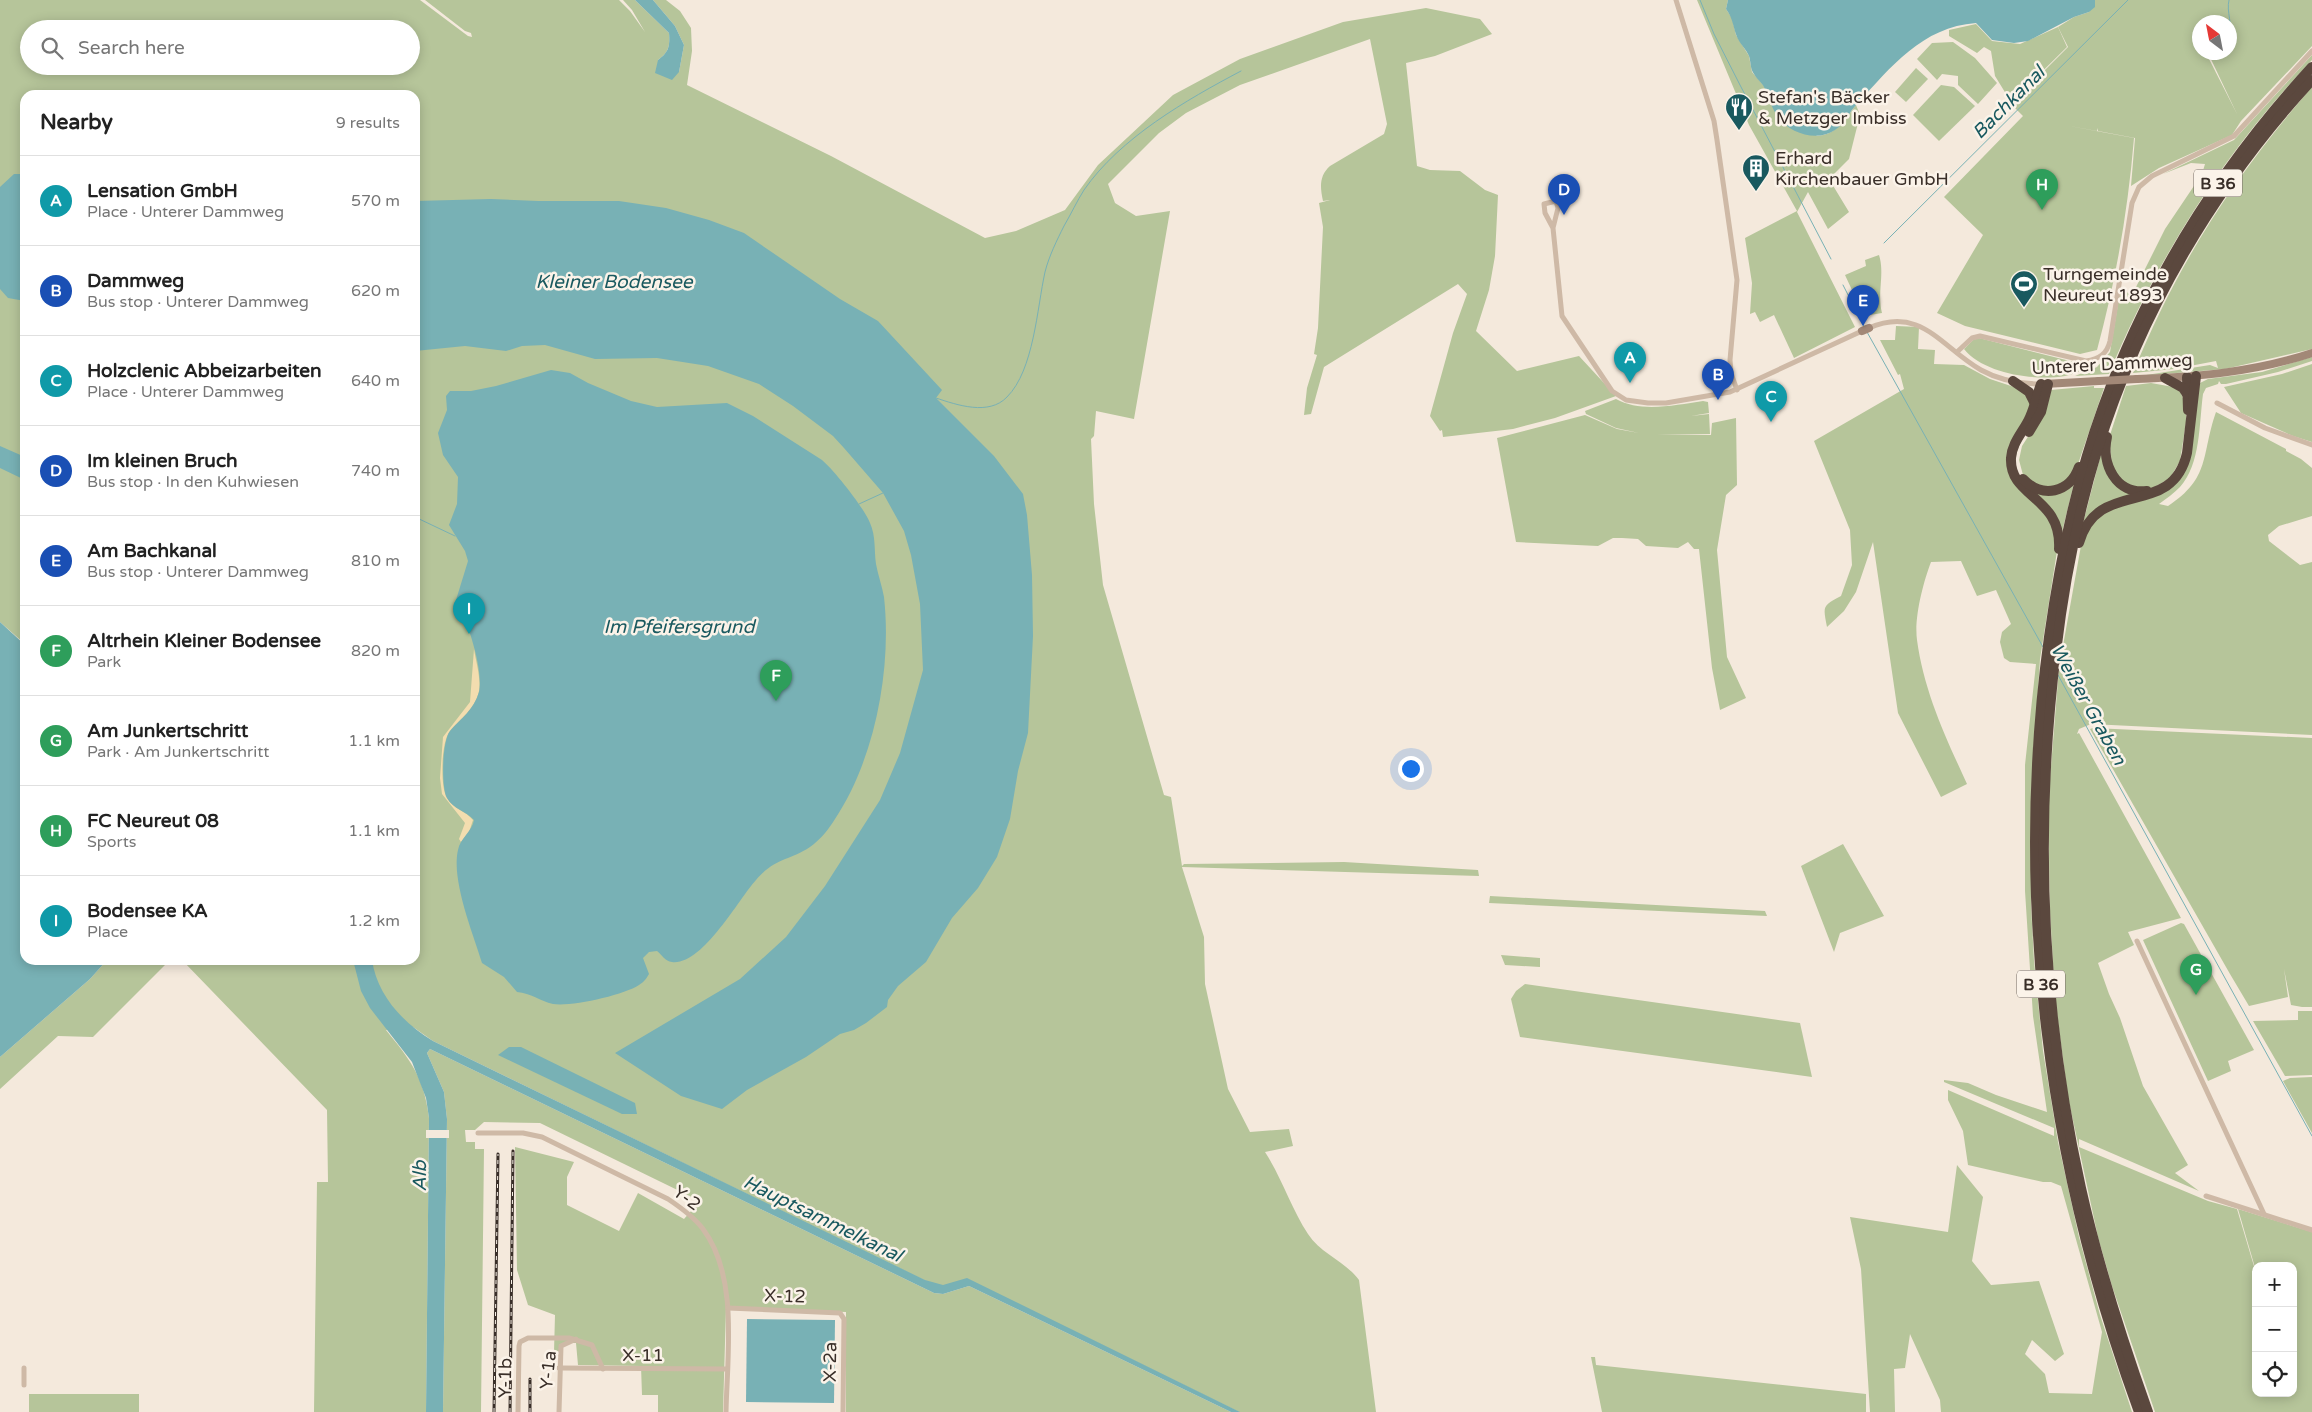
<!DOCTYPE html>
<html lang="en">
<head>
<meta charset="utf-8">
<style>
  body { margin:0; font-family:"Varela Round",sans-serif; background:#f6f6f6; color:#222 }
  .controls { position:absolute; right:15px; bottom:15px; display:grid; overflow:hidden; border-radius:10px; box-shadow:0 2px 12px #0003 }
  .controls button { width:45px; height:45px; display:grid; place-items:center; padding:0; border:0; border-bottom:1px solid #e0e0e0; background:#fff; color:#222; font:25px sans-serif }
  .compass { position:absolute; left:2192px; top:15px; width:45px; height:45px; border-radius:50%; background:#fff; box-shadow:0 2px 12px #0003; rotate:328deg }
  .you { position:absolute; left:1410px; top:768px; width:18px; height:18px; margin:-12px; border:4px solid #fff; border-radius:50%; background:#1a73e8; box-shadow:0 0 0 8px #1a73e833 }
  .badge { display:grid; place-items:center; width:32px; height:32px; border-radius:50%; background:#2563eb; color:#fff; font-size:16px; font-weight:700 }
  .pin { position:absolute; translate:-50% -41px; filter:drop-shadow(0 1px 2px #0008) }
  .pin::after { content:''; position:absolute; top:26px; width:18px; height:15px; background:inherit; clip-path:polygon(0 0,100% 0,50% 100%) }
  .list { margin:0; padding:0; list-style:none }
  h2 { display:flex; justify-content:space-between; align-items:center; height:65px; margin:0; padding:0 20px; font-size:21px }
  h2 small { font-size:16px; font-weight:400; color:#767676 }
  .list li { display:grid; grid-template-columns:32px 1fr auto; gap:15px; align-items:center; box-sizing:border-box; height:90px; padding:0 20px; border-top:1px solid #e0e0e0 }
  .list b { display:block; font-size:19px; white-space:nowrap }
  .list p { margin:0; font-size:16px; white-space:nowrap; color:#767676 }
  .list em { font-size:16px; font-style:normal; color:#767676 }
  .icon { flex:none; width:28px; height:28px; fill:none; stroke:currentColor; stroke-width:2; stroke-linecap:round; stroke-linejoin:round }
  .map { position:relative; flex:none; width:2312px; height:1412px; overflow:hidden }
  .search { position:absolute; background:#fff; box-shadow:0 2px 12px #0003; left:20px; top:20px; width:400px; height:55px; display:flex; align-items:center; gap:12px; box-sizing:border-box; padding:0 18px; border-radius:28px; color:#767676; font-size:19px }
  .panel { position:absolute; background:#fff; box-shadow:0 2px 12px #0003; left:20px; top:90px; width:400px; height:875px; border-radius:15px }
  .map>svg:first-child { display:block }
</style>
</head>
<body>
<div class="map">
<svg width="2312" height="1412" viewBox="0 0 2312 1412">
  <rect width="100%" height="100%" fill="#f4e9dc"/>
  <g fill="#b6c59a" fill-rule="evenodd">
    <path d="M0,0H420L468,36L472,37L471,33L465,31L425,0H619L630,11L645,32L632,10L623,0H635L669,33C670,46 669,52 658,60L679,72L684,45L675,26L653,0H666L680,11L691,28L692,51L687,85L831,156L985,238L1016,231L1065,210L1098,165L1173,95L1240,59L1343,22L1426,8L1480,19L1492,34L1435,56L1406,63L1417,166L1430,170L1460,171L1485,190L1498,195L1495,256L1489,290L1476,331L1517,371L1579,356L1616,396L1555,418L1513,429L1443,437L1442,430L1440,431L1430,416L1453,333L1467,294L1458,284L1324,367L1311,414L1304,415L1307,388L1317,355L1314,354L1318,328L1323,227L1319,203L1330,200L1323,201C1320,187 1319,176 1330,166L1384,134L1387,124L1370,39L1240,85L1186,113L1159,133L1108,184L1115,203L1136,216L1170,211L1134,419L1096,411L1094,436L1091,439L1094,504L1103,585L1164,795L1171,797L1182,866L1184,864L1344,862L1478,870L1479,876L1182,867L1204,937L1205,984L1228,1089L1250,1132L1289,1129L1293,1146L1265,1152C1282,1178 1291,1208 1308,1234C1321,1254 1345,1261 1359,1280L1376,1412H1239L967,1279L947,1285H934L433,1041L413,1027L386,1030C411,1061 424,1077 429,1118L426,1412H314L317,1182H328L327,1110L182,960H415V95H25V644L0,622ZM29,29H411V66H29Z"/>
    <path d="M1697,0H1728L1726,9L1732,18L1736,35L1749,56L1752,72L1765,87L1768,95L1817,136C1838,134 1844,120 1856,105L1860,115L1849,159L1829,179L1849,212L1828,229L1808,192L1797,212L1855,327L1794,358L1774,315L1760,322L1755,312L1750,314L1752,283L1745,238L1797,211L1749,125Z"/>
    <path d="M2095,0H2312V46L2241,121L2232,135L2159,168L2131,186L2135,138L2098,131V128L2097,131L2064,125L2134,138C2128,210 2116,280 2097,350L2080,354L1965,326L1937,313L1983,235L1944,197L2023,116L2011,104L2068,47L2058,27L2074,17L2089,12ZM2200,22H2230V52L2208,53L2237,114L2206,53L2200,52L2199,38L2194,26L2199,36Z"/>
    <path d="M1976,24L1992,41L2020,44L2058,27L2067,47L2011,102L1995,76L1991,51L1984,47L1977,53L1949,36V30Z"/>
    <path d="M1953,42L1975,58L1997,83L1978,104L1958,85V76L1942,74L1937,80L1917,59L1932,43Z"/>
    <path d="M2312,55V60C2225,151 2157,258 2109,374L2075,376L2097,367L2110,352L2120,292L2133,293L2165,229L2202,174L2205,164L2191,163L2163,174L2234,140Z"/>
    <path d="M1916,68L1928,79L1906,102L1895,92Z"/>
    <path d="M1941,85L1954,87L1975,106L1939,141L1913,115Z"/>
    <path d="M2312,87V349L2225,369L2140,376L2210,365L2218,368L2216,361L2174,369L2133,373C2178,262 2234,177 2312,87Z"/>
    <path d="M1879,255C1885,274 1877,292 1882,313L1864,316L1845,275L1866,266L1865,260Z"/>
    <path d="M1896,326L1919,327L1918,349L1935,350L1934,364L1964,365L1990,379L2023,390L2032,401L2009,465L2050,515L2057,551L2040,659L2031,800V905L2034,961L2043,1051L2058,1142L2079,1237L2100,1315L2132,1412H1941L1940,1400L1910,1334L1905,1368L1894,1369L1895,1412H1870L1861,1269L1850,1217L1948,1232L1957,1165L1983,1197L1972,1261L1991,1285L2039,1281L2064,1354L2055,1361L2032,1340L2025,1354L2045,1374L2049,1393L2092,1394L2102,1332L2061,1186L2051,1182H2043L1968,1165L1963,1131L1948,1100V1090L2054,1136V1128L1944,1082V1080L1968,1083L1996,1095L2047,1112L2033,1016L2025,891V765L2036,664L2010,662L2004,658L2000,642L2002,632L2011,624L1996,590L1977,596L1961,561L1931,562C1923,583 1914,618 1917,640C1924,692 1946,738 1967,784L1941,797L1898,713L1873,542L1856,592L1844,611L1827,627C1823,606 1822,606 1841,596L1852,565L1850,530L1814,441L1904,389L1900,374L1898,375L1880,340H1895Z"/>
    <path d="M1979,338L2078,363H2091V367C2082,370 2074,374 2065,376C2035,381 1984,374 1964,349L1973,340Z"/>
    <path d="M2312,357V361L2278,372L2226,384H2221L2219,381L2218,384L2206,388L2203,394C2199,423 2201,464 2180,487C2174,493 2166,499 2159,504L2168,506C2211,478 2201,455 2216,412L2286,449V451L2301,459L2312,468V516L2279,526L2268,535L2269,541L2300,565L2312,562V735L2091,724L2079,729L2077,734L2079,733L2181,918L2128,932L2134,945L2098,963L2109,994L2120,1018L2143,1086L2188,1165L2175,1173L2199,1191L2079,1139V1147L2208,1201L2237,1209L2256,1273V1393H2293V1266H2256V1271L2238,1209L2312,1232V1412H2155L2112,1286L2098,1237L2068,1097L2055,998L2050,911L2048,804L2059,668L2082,540L2099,514L2176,482L2200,383L2208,379L2262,372Z"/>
    <path d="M2312,364V442L2293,436L2241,413L2224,387L2282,374Z"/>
    <path d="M2151,383L2179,388L2186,406V422L2180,461L2170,478L2153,488L2134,489L2113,474L2109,438L2126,386Z"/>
    <path d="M2094,386V388H2104L2076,470L2072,477L2053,489L2032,485L2023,475L2019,460L2022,446L2037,423L2051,390Z"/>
    <path d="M2043,391C2042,423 1991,460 2029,488C2045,500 2059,491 2074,483L2062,532L2052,510L2022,483L2014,467V456L2017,444L2031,421Z"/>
    <path d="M1616,399C1641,413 1675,405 1703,401L1708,402L1709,413L1691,416L1709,414L1710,434L1657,435H1711L1712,423L1736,418L1737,485L1726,495L1717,550L1727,657L1746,698L1720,710L1712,668L1699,549H1694L1688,542L1678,548L1646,546L1638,539L1622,538H1613L1598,546L1516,542L1497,438L1585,415L1617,429L1639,433L1616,428L1586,414L1585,411Z"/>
    <path d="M2101,454L2103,459L2133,493L2082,527Z"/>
    <path d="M2093,728L2312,738V1007H2302L2291,1005L2284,969L2288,997L2249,1006L2230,974L2283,964L2230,974L2090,729Z"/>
    <path d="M1843,844L1884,916L1840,933L1834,952L1801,866Z"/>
    <path d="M1490,896L1765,911L1767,916L1489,903Z"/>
    <path d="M2181,923L2184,924L2254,1050L2228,1061L2231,1071L2208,1081L2143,940Z"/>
    <path d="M1501,955L1540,958V967L1505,965Z"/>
    <path d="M107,960H170L93,1037L58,1036L0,1089V1057L90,979Z"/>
    <path d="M1525,984L1800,1023L1812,1077L1520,1037L1511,999L1516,991Z"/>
    <path d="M2298,1011H2312V1075L2285,1076L2253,1021L2298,1020Z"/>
    <path d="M430,1049L934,1293L943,1294L969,1286L1231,1412H846V1312L726,1308L723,1412H658V1395H642L641,1366L578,1365L576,1343H562L559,1351L554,1352L555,1315L528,1305L517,1270L515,1147L574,1162L567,1177V1205L619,1231L638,1193L684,1219L700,1201L540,1123L484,1122L475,1130H465L466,1142H475V1149H484L481,1412H443L447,1119L444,1092L427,1053Z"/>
    <path d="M2312,1077V1133L2283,1081L2290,1078Z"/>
    <path d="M1591,1357H1595L1596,1365L1866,1394V1412H1602Z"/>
    <rect x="29" y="1394" width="110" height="18"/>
  </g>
  <path fill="#f3ddaf" d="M474,649C476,662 481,677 479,691C475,709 461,718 450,731C441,741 440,787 447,798C453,809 466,811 473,820L469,832L461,842L459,839L465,823L442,794L440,778L443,737L470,702Z"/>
  <g fill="#78b1b5">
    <path d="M635,0H653L675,26L684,45L679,72L672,80L655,73L658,60C669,52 670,46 669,33Z"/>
    <path d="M1728,0H2095V7L2089,12L2074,17L2028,41L2014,43L1992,40L1976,23C1922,27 1891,67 1857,104C1849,112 1845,124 1835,130C1818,142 1790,134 1778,117C1772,109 1769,98 1765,89C1763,83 1757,80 1754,74C1750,69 1751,62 1749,56C1746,49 1740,44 1737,37C1733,27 1733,18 1726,9Z"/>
    <path d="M14,174H25V301L8,298L0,289V187Z"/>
    <path d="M491,199L538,201H619L666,208L709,220L744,233L840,299L878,321L942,390L936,398L994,456L1023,494L1027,515L1032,575L1033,636L1028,733L1018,771L1010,819L997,857L978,888L952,918L926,962L898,986L888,1000L887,1007L866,1023L854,1030L840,1034L806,1057L747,1090L722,1109L681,1096L615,1053L740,979L786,937L825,886L880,800L900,753L923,670L920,604L911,555L904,531L883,493L844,448L833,436L793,406L759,384L708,366L657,358L595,359L545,345L522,346L506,351L465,346L415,351V201Z"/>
    <path d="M551,370L570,373L588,383L631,401L657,407L727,403L753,416L822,460C834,470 865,509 870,523C876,536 874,550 876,564C878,575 882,586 884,597C892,668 875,759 835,819C829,829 820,840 810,847C789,861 776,857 756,880C738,900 702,966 672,962C665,961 662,955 657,951L649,952L643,958L649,974C646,979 644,982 639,985C624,995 571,1007 553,1004C540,1001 531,993 517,992L504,977L482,963C473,933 451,880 458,850C460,838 472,832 474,820C466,811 453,809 447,798C441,787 442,741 450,731C461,718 474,710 479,692C484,670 467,619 456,600L468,561L465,551L449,525L457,504L458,477L443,455L438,433L447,410L446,396L450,391H471L496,386Z"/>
    <path d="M0,446L25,457V480L0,468Z"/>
    <path d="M0,622L25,645V960H107L90,979L0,1057Z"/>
    <path d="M353,960H372C377,995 403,1023 433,1041L925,1280L943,1285L967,1278L1240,1412H1231L969,1286L943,1294L934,1293L430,1049L427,1053L444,1092L447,1119L443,1412H426L429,1118L426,1098L412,1062L370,1008L361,991Z"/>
    <path d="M509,1047H521L635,1103L637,1114H622L498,1055Z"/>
    <path d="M747,1319L835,1320L834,1403L746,1402Z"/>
  </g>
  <rect fill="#f4e9dc" x="426" y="1130" width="23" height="8"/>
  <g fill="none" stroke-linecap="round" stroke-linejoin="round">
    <g stroke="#78b1b5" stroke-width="1">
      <path d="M1700,0L1714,34L1740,85L1831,259"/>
      <path d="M2229,0C2226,12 2233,25 2230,37"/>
      <path d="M1884,243L2128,0"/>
      <path d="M1843,285L1864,326"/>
      <path d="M1867,332L2043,647"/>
      <path d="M936,398C957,405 989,416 1007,397C1034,370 1037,308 1045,272C1049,256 1057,240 1064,226C1071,214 1077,201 1084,190C1120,138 1186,100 1241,71"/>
      <path d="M859,504L883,493"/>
      <path d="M415,517L455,536"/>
      <path d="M2058,675L2312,1136"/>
    </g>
    <g stroke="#ceb9a6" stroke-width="5">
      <path d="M1676,0L1714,121L1717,140L1737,280L1730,360L1731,373L1737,390"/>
      <path d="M1553,228L1545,213L1544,204L1556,201L1558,208L1553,228L1562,316L1612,391L1626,400L1648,403H1666L1730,392L1862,331"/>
      <path d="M1869,328C1921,305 1942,348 1981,370C1999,380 2020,384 2041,384"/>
      <path d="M1957,352L1972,338L1980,336L2086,361C2099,359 2107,354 2110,341L2132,203L2139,187L2152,176L2234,136L2312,51"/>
      <path d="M2217,403L2265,428L2312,445"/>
      <path d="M2137,941L2264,1214"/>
      <path d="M478,1133H523L542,1137L668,1199C680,1207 694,1217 703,1229C739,1277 727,1356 726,1412"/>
      <path d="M2206,1196L2312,1230"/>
      <path d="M728,1308L840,1313L844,1319L843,1412"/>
      <path d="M559,1368L727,1369"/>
      <path d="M24,1385V1368"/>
      <path d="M518,1412L519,1346L520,1342L528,1338H569L592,1345L603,1369"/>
      <path d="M559,1412L561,1346L576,1339"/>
    </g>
    <g stroke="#a28877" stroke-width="8">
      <path d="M1862,331L1869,328"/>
      <path d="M2137,379C2197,377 2255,372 2312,353"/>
      <path d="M2044,384L2099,381"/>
    </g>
    <g stroke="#5b483e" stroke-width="10">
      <path d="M2187,377L2188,410"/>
      <path d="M2165,378L2183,388L2187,394"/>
      <path d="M2013,381L2029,392L2035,404"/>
      <path d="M2041,384C2037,395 2035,406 2030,417C2024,431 2012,442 2011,458C2009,498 2062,496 2059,549"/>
      <path d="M2029,432L2041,412L2048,384"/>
      <path d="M2107,437C2101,464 2116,495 2147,491"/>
      <path d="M2023,479C2042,499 2070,493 2079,467"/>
      <path d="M2079,543C2098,476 2172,520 2187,453L2196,376"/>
      <path d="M2139,1412C2048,1164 2013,899 2049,637C2060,558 2076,481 2103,407C2149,280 2221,166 2312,67"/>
      <path d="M2148,1412C2122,1339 2098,1264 2081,1188C2042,1012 2034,831 2056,652C2064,584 2077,517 2097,451C2140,313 2214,186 2312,80"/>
    </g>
    <g stroke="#392e28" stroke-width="3">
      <g id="rail">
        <path d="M494,1412L498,1154"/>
        <path d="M510,1412L513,1151"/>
        <path d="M530,1412V1379"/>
      </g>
    </g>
    <use href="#rail" stroke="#fbf3e9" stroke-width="1" stroke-dasharray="4" stroke-linecap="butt"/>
    <path stroke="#a28877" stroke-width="8" d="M2099,381L2137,379"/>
  </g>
  <defs>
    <g id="restaurant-pin" transform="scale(1.4375)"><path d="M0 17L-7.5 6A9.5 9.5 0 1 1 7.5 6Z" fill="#19595f" stroke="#fbf3e9"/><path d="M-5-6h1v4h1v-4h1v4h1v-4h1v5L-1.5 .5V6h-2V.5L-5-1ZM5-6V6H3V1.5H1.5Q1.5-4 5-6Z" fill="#fff"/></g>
    <g id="building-pin" transform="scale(1.4375)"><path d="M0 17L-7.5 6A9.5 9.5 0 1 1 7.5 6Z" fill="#19595f" stroke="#fbf3e9"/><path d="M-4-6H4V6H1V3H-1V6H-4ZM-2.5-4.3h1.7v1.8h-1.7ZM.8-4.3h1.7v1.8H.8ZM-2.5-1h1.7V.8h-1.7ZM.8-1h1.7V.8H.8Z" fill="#fff"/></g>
    <g id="stadium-pin" transform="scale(1.4375)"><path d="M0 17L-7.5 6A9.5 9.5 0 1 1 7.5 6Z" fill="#19595f" stroke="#fbf3e9"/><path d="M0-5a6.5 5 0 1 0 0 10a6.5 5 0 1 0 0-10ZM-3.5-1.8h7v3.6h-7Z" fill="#fff"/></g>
  </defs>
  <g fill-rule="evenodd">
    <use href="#restaurant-pin" x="1739" y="107"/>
    <use href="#building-pin" x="1756" y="168"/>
    <use href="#stadium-pin" x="2024" y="284"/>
  </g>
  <g text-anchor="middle" stroke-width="5" stroke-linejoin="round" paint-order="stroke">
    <g fill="#fbf3e9" stroke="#736962" stroke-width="1">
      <rect x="2194" y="169.5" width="48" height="27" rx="4"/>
      <rect x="2017" y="970.5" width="48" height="27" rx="4"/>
    </g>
    <g font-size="16" font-weight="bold" fill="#392e28">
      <text x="2218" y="189">B 36</text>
      <text x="2041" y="990">B 36</text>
    </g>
    <g font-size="18" fill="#392e28" stroke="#fbf3e9" text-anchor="start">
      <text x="1758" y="103">Stefan's Bäcker<tspan x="1758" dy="21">&amp; Metzger Imbiss</tspan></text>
      <text x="1775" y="164">Erhard<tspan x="1775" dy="21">Kirchenbauer GmbH</tspan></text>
      <text x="2043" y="280">Turngemeinde<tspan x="2043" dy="21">Neureut 1893</tspan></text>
    </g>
    <g font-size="18" fill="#392e28" stroke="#fbf3e9">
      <text transform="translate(2112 364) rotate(-3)" y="6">Unterer Dammweg</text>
      <text transform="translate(687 1198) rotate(36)" y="6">Y-2</text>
      <text transform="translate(785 1296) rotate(2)" y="6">X-12</text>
      <text x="643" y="1361">X-11</text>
      <text transform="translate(830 1362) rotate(-89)" y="6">X-2a</text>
      <text transform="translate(548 1370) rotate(-84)" y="6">Y-1a</text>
      <text transform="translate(505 1378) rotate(-89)" y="6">Y-1b</text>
    </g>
    <g font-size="19" font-style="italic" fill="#19595f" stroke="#fbf3e9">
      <text transform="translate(2008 102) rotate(-45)" y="7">Bachkanal</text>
      <text x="614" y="288">Kleiner Bodensee</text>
      <text x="679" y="633">Im Pfeifersgrund</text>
      <text transform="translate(2089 704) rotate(61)" y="7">Weißer Graben</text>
      <text transform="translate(419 1176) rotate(-90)" y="7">Alb</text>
      <text transform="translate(823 1218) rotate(26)" y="7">Hauptsammelkanal</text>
    </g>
  </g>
</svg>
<div class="controls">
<button>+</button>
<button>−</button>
<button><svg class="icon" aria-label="locate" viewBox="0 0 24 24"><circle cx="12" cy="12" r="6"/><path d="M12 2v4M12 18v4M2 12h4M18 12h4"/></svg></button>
</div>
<svg class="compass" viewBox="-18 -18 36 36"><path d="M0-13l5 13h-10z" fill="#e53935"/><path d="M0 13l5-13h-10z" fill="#767676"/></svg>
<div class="you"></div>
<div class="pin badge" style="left:1630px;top:383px;background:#0f9aa8">A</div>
<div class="pin badge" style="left:1718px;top:400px;background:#1a4fb4">B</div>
<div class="pin badge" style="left:1771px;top:422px;background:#0f9aa8">C</div>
<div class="pin badge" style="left:1564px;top:215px;background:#1a4fb4">D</div>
<div class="pin badge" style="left:1863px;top:326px;background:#1a4fb4">E</div>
<div class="pin badge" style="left:776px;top:701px;background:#2e9e5b">F</div>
<div class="pin badge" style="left:2196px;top:995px;background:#2e9e5b">G</div>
<div class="pin badge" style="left:2042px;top:210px;background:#2e9e5b">H</div>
<div class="pin badge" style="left:469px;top:634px;background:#0f9aa8">I</div>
<div class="search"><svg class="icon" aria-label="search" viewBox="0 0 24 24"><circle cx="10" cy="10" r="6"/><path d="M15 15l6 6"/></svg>Search here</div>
<section class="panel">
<h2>Nearby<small>9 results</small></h2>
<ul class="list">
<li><span class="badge" style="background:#0f9aa8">A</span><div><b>Lensation GmbH</b><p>Place · Unterer Dammweg</p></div><em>570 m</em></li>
<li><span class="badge" style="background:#1a4fb4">B</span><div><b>Dammweg</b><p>Bus stop · Unterer Dammweg</p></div><em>620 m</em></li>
<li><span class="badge" style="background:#0f9aa8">C</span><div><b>Holzclenic Abbeizarbeiten</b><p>Place · Unterer Dammweg</p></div><em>640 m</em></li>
<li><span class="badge" style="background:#1a4fb4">D</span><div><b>Im kleinen Bruch</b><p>Bus stop · In den Kuhwiesen</p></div><em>740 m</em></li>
<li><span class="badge" style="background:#1a4fb4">E</span><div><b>Am Bachkanal</b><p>Bus stop · Unterer Dammweg</p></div><em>810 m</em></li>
<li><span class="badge" style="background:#2e9e5b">F</span><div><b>Altrhein Kleiner Bodensee</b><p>Park</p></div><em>820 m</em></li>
<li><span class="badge" style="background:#2e9e5b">G</span><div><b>Am Junkertschritt</b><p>Park · Am Junkertschritt</p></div><em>1.1 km</em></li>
<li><span class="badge" style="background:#2e9e5b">H</span><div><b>FC Neureut 08</b><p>Sports</p></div><em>1.1 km</em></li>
<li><span class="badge" style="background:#0f9aa8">I</span><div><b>Bodensee KA</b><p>Place</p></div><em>1.2 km</em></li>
</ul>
</section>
</div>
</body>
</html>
